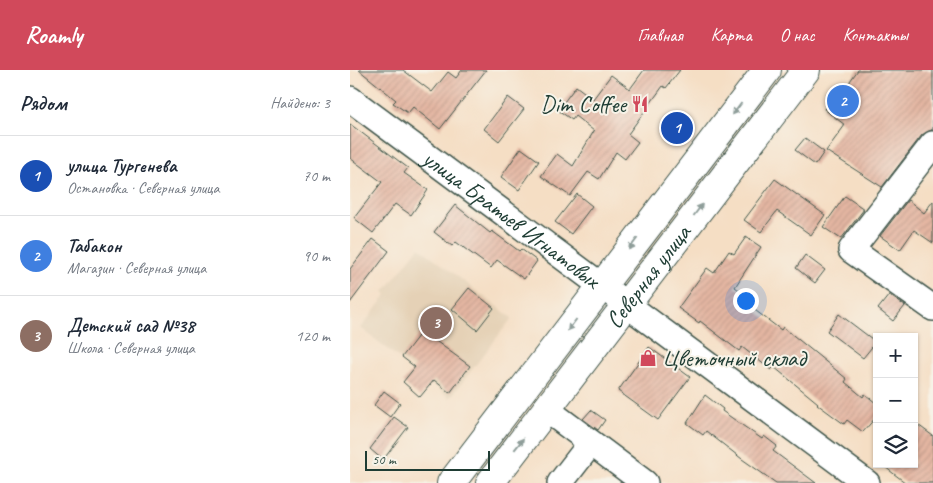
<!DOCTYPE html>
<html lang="ru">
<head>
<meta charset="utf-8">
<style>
  body { margin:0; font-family:Caveat,sans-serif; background:#f2f2f3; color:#1f2937 }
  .controls { position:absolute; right:15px; bottom:15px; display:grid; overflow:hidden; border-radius:0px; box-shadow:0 1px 4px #0004 }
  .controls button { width:45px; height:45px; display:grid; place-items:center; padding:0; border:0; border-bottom:1px solid #e0e1e3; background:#fff; color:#1f2937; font:25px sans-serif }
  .scale { position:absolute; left:15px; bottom:12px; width:125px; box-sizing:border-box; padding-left:5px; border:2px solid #1f3d34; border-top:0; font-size:14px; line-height:18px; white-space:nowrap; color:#1f3d34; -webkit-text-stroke:4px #f7f3e8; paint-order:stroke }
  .you { position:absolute; left:395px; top:230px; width:18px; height:18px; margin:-12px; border:4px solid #fff; border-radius:50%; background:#1a73e8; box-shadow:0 0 0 8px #1a73e833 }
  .badge { display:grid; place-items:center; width:32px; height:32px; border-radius:50%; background:#d1495b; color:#fff; font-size:16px; font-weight:700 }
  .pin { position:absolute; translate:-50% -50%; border:2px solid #fff; box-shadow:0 1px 5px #0006 }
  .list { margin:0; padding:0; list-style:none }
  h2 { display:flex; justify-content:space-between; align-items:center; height:65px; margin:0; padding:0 20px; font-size:21px }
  h2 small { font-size:16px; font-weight:400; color:#747a83 }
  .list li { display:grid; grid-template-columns:32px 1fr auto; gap:15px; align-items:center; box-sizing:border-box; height:80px; padding:0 20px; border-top:1px solid #e0e1e3 }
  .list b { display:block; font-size:19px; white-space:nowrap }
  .list p { margin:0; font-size:16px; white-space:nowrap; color:#747a83 }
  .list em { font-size:16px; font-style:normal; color:#747a83 }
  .icon { flex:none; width:28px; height:28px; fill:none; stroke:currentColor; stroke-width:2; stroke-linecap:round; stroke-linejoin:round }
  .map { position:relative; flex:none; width:583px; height:413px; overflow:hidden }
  header { display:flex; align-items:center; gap:30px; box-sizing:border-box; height:70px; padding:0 25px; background:#d1495b; color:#fff }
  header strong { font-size:24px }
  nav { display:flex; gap:28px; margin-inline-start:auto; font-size:18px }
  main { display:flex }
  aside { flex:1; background:#fff }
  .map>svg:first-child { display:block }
</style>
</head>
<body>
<header>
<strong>Roamly</strong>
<nav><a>Главная</a><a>Карта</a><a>О нас</a><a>Контакты</a></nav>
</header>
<main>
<aside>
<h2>Рядом<small>Найдено: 3</small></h2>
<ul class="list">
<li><span class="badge" style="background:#1a4fb4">1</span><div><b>улица Тургенева</b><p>Остановка · Северная улица</p></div><em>70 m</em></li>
<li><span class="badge" style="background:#3f7fe0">2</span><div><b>Табакон</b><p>Магазин · Северная улица</p></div><em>90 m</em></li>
<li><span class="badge" style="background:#8d6e63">3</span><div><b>Детский сад №38</b><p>Школа · Северная улица</p></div><em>120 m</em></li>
</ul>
</aside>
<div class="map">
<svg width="583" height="413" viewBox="0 0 583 413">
  <defs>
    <pattern id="building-hatch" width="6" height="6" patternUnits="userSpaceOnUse" patternTransform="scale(1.25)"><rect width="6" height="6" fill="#e4b6a2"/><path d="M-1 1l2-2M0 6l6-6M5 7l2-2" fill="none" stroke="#c39d8c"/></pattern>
  </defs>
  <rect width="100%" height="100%" fill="#f7f3e8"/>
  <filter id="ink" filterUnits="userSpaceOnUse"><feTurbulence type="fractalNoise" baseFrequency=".02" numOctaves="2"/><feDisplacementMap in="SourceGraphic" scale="10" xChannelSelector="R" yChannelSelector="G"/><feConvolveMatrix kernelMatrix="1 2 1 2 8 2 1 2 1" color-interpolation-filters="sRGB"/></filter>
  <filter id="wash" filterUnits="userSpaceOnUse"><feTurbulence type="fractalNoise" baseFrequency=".0096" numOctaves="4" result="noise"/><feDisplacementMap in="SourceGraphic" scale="20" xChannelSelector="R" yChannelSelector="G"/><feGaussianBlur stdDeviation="1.12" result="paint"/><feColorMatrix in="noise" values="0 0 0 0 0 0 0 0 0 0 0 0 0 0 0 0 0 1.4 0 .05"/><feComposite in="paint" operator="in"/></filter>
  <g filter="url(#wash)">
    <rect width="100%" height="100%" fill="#f5dec4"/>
    <path fill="#e5d1b6" d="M69,177L162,248L100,328L11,258L37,224L34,222Z"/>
    <g id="blocks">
      <g fill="url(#building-hatch)">
        <path d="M9,0H53L82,22L98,2L106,8L112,0H136L90,59L63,37L58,43L43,33L46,30Z"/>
        <path d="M294,0H330L316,18L313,16L278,64L288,72L275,89L266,82L249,109L238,102L220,126L191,106L207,84L223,96L244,61L225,46L222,50L208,40L226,16L243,29L261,5L280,19Z"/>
        <path d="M508,0H583V59L572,65L532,117L476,81L495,55L474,39L487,22L499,31L500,11Z"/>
        <path d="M158,27L174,39L149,71L134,59Z"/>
        <path d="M0,54L58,98L54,103L78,120L61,145L45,134L23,163L4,148L32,112L0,88Z"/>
        <path d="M455,68L474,82L465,95L445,80Z"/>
        <path d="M171,78L189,91L169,120L151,107Z"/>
        <path d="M425,109L475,145L461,165L427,141L411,162L394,150Z"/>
        <path d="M227,124L242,136L221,164L205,152Z"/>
        <path d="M495,126L514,139L491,169L473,157Z"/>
        <path d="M558,130L574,143L583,131V173L564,160L550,180L530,166Z"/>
        <path d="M105,135L140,163L142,161L169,181L171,179L187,191L174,209L147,190L141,198L106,172L102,176L84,162Z"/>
        <path d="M396,167L411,177L385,217L397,226L393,231L431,260L433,257L497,309L495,312L513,327L515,324L527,334V346L513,362L497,350L494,354L467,334L468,333L424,297L421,300L392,277L389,281L350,251L349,253L328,238L357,198L364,203L379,181L384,184Z"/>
        <path d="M23,169L39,181L0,233V199Z"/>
        <path d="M455,185L475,200L465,213L446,198Z"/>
        <path d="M119,218L144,238L127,260L102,239Z"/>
        <path d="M539,225L555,236L543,251L528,239Z"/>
        <path d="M489,244L526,272L513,288L477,261Z"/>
        <path d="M72,261L120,296L100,323L84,310L70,327L53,312L65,297L52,287Z"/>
        <path d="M299,277L340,307L308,350L268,321Z"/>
        <path d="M34,321L50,333L40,347L24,335Z"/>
        <path d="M355,325L373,339L372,341L412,369L414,366L427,376L423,381L466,413H426L392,389L356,361L353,365L337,353Z"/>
        <path d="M241,340L255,350L248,360L233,349Z"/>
        <path d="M44,347L58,357L33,390L20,379Z"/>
        <path d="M564,352L583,366V413H556L531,394H564Z"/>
      </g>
    </g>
  </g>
  <g filter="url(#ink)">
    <use href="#blocks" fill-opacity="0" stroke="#3f554a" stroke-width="1"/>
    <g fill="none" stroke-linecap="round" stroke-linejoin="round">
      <g stroke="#3f554a" stroke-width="28">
        <g id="minor">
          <path id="s1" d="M0,29L517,413"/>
          <path d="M583,74L501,180L583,238"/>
          <path d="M196,339L295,413"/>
          <path d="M210,413L241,373"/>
        </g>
      </g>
      <g stroke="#3f554a" stroke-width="30">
        <g id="major">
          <path d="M101,413L417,0"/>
          <path id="s2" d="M140,413L456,0"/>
        </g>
      </g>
      <use href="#minor" stroke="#fff" stroke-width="25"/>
      <use href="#major" stroke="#fff" stroke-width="28"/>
    </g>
    <defs><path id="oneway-solid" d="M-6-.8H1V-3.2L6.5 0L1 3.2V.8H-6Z" transform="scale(1.25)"/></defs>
    <g fill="#8f9e9a">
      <use href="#oneway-solid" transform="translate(387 39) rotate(127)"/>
      <use href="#oneway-solid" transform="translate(348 140) rotate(-53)"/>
      <use href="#oneway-solid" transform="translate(283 174) rotate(127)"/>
      <use href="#oneway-solid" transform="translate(222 255) rotate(127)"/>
      <use href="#oneway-solid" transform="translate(169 374) rotate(-52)"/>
    </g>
  </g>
  <defs>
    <g id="restaurant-bare" transform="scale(1.35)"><path d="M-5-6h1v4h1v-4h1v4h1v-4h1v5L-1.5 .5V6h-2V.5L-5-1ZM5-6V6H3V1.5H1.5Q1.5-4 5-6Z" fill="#d1495b" stroke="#f7f3e8" stroke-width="2.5" paint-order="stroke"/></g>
    <g id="shop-bare" transform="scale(1.35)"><path d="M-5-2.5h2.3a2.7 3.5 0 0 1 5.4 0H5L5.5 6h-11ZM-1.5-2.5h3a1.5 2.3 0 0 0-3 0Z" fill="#d1495b" stroke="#f7f3e8" stroke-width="2.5" paint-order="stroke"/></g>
  </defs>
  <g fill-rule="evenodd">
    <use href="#restaurant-bare" x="290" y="34"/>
    <use href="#shop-bare" x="298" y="288"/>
  </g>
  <g text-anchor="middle" stroke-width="4" stroke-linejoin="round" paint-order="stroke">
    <g font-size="24" fill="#1f3d34" stroke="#f7f3e8" text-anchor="end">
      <text x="276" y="42">Dim Coffee</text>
      <text x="312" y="296" text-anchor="start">Цветочный склад</text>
    </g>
    <g font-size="24" fill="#1f3d34" stroke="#f7f3e8">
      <text dy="8" stroke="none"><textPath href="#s1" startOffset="201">улица Братьев Игнатовых</textPath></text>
      <text dy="8" stroke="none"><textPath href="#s2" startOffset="260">Северная улица</textPath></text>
    </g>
  </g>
</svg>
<div class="controls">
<button>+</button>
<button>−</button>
<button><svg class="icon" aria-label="layers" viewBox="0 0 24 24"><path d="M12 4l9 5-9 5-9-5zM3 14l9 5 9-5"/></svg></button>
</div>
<div class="scale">50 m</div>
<div class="you"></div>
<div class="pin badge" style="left:327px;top:58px;background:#1a4fb4">1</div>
<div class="pin badge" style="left:493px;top:31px;background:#3f7fe0">2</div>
<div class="pin badge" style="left:86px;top:253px;background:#8d6e63">3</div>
</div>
</main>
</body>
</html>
